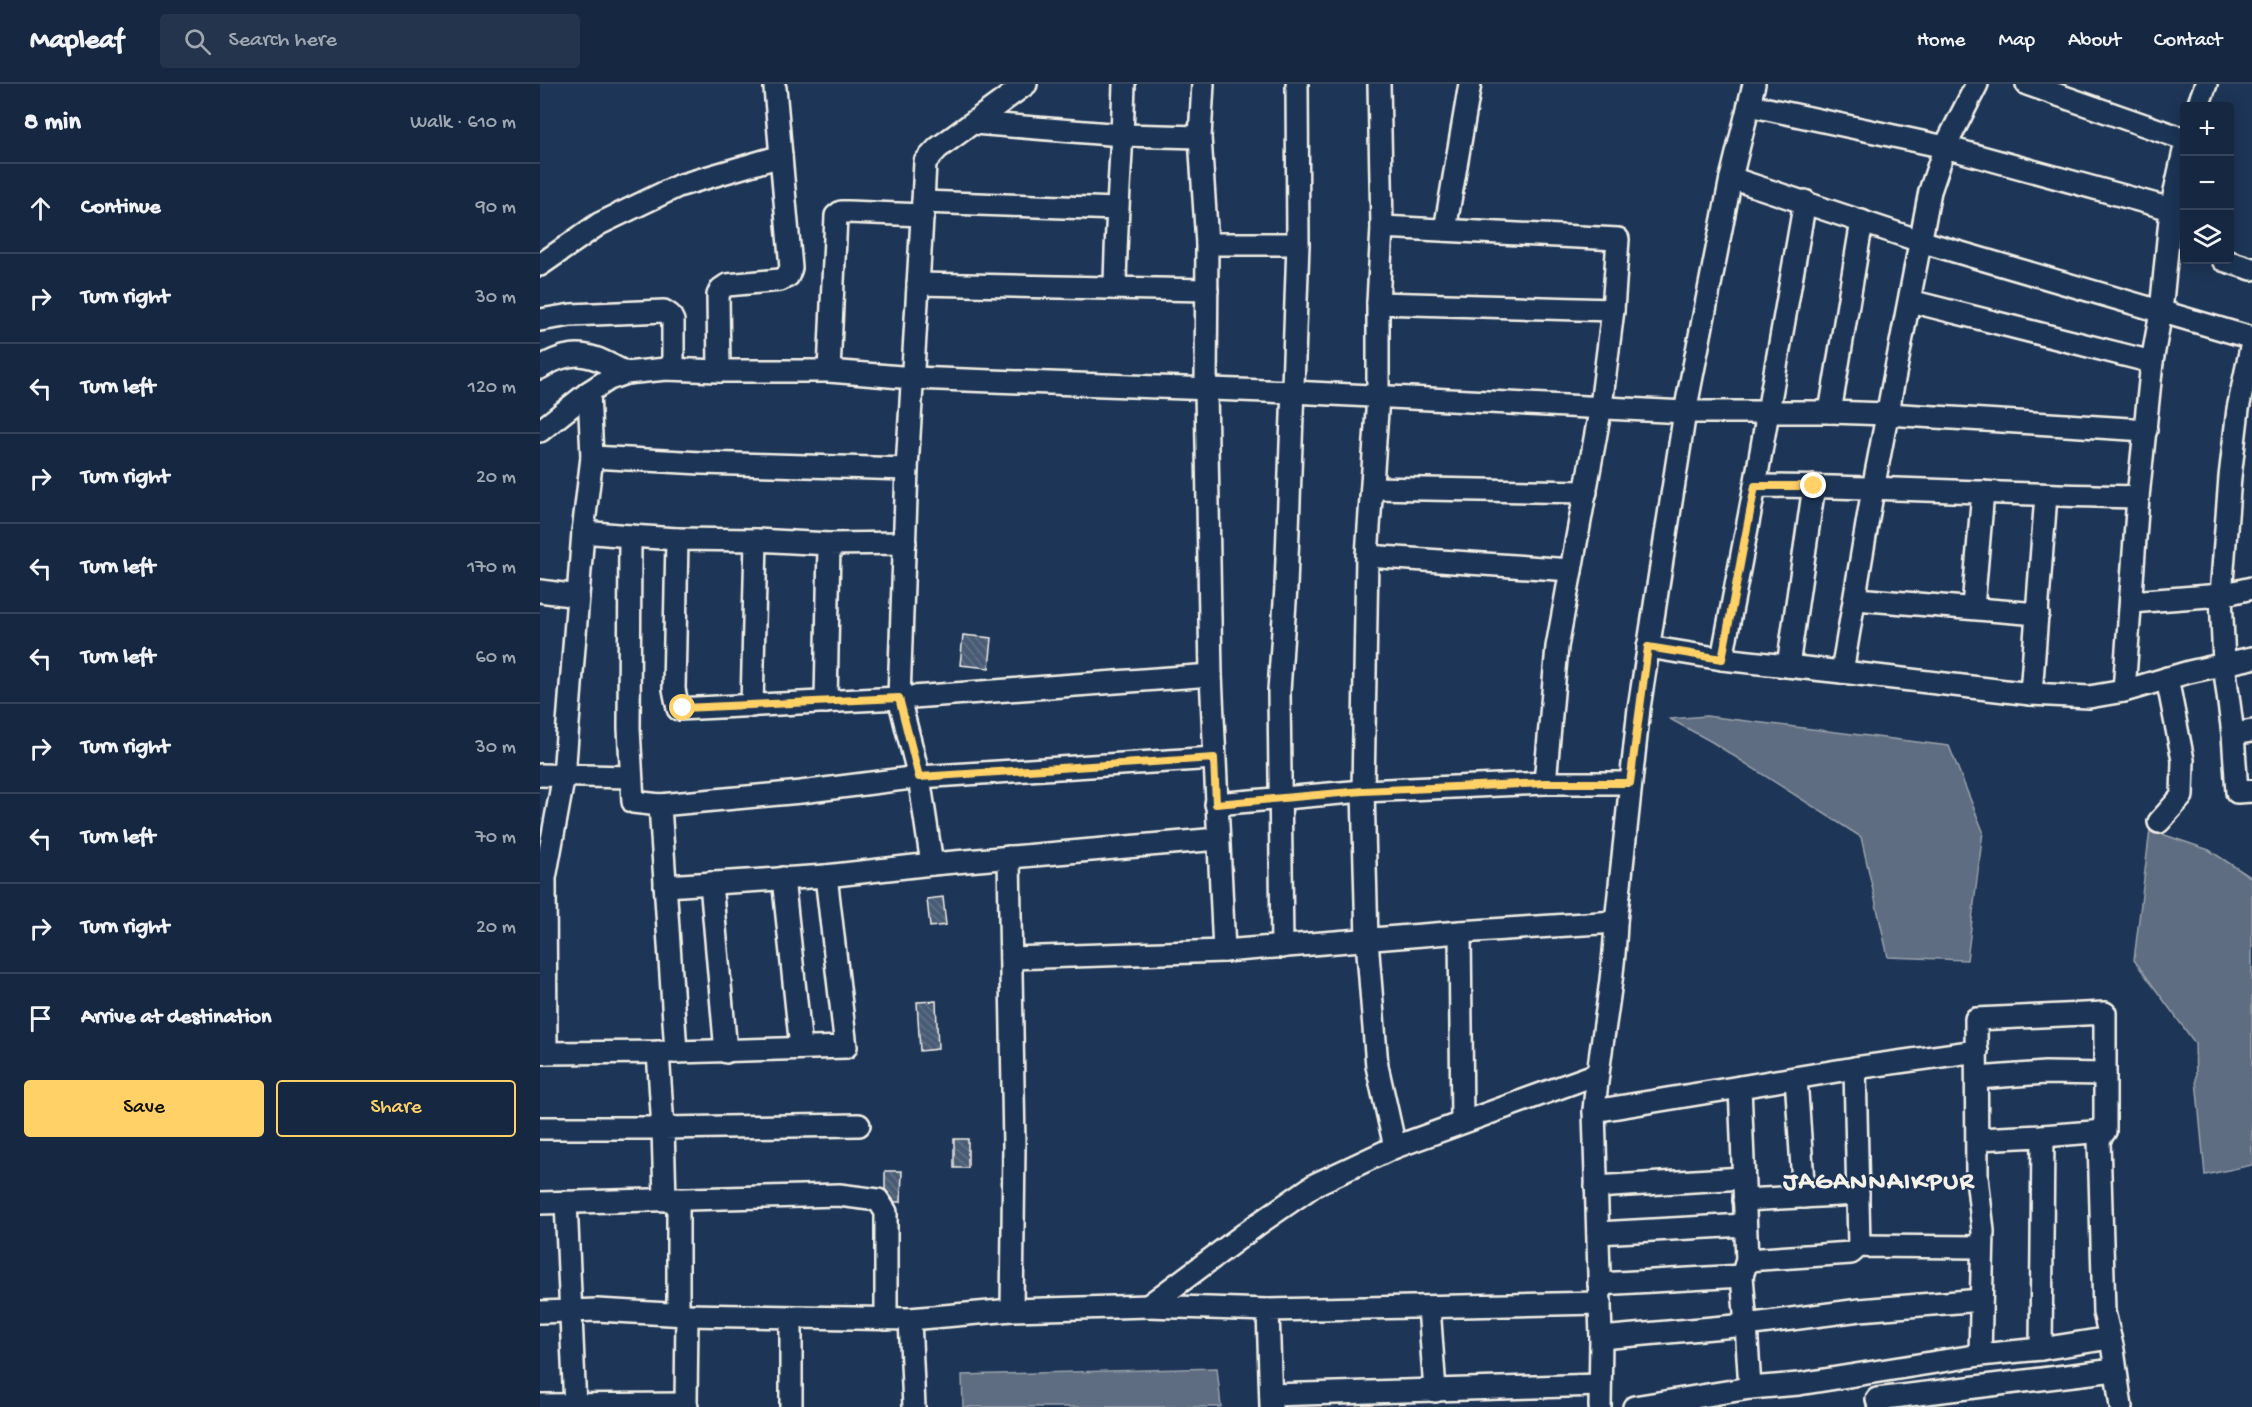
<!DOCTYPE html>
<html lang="en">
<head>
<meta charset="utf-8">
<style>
  body { margin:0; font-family:"Gochi Hand",sans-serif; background:#23344c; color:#f1f3f6 }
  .controls { position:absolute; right:18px; top:18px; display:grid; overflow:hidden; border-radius:6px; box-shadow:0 3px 15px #0003 }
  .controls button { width:54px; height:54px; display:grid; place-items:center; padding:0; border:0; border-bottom:2px solid #35445a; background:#162841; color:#f1f3f6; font:30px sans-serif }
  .stop { position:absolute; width:18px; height:18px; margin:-14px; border:4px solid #ffd166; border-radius:50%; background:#fff }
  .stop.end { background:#ffd166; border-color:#fff; box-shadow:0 2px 6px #0008 }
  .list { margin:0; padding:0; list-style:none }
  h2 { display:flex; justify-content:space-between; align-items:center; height:78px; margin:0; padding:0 24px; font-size:26px }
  h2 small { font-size:20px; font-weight:400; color:#9ea6b1 }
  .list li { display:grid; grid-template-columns:39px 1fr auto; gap:18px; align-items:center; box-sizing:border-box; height:90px; padding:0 24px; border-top:2px solid #35445a }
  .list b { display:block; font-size:22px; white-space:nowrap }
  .list em { font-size:20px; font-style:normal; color:#9ea6b1 }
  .actions { display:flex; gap:12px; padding:18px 24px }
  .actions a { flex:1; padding:14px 0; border:2px solid #ffd166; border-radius:6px; text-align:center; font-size:21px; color:#ffd166 }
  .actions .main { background:#ffd166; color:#111 }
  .icon { flex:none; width:33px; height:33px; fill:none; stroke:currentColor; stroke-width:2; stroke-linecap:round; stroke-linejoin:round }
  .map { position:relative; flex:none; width:1712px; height:1323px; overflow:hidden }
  header { display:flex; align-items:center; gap:36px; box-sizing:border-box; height:84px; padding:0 30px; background:#162841; border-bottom:2px solid #35445a }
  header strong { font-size:28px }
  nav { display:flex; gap:33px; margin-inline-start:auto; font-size:21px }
  .search { width:420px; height:54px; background:#23344c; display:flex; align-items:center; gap:15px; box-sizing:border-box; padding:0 21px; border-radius:6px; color:#9ea6b1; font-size:22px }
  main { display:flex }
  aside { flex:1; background:#162841 }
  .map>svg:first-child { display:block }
</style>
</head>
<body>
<header>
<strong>Mapleaf</strong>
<div class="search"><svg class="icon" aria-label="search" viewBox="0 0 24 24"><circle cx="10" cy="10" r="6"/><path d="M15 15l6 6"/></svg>Search here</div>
<nav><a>Home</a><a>Map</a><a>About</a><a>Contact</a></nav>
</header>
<main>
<aside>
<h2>8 min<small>Walk · 610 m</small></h2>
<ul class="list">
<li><svg class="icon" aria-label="ahead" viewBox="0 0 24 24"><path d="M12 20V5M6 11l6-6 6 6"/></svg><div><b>Continue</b></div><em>90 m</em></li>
<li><svg class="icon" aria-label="right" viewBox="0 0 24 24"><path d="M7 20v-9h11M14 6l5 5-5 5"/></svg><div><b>Turn right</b></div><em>30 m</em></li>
<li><svg class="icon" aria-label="left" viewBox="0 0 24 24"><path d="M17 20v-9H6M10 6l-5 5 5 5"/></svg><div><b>Turn left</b></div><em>120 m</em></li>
<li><svg class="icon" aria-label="right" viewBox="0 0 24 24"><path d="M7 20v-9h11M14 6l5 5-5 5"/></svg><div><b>Turn right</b></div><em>20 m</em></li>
<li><svg class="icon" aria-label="left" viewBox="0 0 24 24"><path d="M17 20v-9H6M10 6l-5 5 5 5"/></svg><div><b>Turn left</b></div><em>170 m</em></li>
<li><svg class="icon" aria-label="left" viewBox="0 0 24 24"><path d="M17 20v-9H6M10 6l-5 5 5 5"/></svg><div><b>Turn left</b></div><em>60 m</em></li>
<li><svg class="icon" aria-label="right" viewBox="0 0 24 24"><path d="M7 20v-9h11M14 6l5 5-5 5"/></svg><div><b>Turn right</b></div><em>30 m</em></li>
<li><svg class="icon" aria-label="left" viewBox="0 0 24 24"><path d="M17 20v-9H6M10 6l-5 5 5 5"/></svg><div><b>Turn left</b></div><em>70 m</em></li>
<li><svg class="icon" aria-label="right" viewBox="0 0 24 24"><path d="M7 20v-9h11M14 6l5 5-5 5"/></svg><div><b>Turn right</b></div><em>20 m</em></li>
<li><svg class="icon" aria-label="arrive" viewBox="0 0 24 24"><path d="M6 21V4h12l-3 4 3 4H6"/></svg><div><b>Arrive at destination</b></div></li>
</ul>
<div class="actions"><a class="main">Save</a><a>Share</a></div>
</aside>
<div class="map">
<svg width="1712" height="1323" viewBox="0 0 1712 1323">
  <defs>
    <pattern id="building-back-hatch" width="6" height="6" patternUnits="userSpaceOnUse" patternTransform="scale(1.5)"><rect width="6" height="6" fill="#485b74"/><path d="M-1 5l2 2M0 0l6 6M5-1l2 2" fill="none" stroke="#637388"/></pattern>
  </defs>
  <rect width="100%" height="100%" fill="#1d3557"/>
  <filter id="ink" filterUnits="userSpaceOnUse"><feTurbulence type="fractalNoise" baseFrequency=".0167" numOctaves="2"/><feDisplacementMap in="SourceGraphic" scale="12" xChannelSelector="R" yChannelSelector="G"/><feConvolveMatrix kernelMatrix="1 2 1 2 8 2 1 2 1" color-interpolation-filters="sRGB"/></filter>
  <g filter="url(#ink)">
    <g fill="#5e6d82" stroke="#9aa2ab" stroke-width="1.5">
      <path d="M1166,632L1409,662L1443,747L1427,876L1348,873L1321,753L1172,658L1130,635Z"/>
      <path d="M1610,746L1669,766L1712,794V1081L1665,1091L1656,996L1655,959L1594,876Z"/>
      <path d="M677,1284L681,1323H423L422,1291Z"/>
    </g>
    <g fill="url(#building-back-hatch)" stroke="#f4f1e8" stroke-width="1.5">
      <path d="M423,551L452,554L449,584L420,581Z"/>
      <path d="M403,813L406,841L390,843L387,815Z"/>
      <path d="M396,917L398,965L380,967L377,918Z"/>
      <rect x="414" y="1055" width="14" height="29"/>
      <path d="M345,1087H362L361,1118H355L345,1105Z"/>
    </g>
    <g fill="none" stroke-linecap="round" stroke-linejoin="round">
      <g stroke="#f4f1e8" stroke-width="26">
        <g id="minor">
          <path d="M663,0L660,53L667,160L666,305L671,591L684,867L920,848L1076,838"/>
          <path d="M757,0L758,160"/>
          <path d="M839,0L842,143"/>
          <path d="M1487,0L1644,55"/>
          <path d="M1209,21L1405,63L1631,125"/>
          <path d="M1658,22L1666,0"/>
          <path d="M434,39L582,51L660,53"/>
          <path d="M1191,94L1380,157L1712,254"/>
          <path d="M383,118L577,125"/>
          <path d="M905,146L930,0"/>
          <path d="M667,160H758L746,503L739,607L742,863"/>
          <path d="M1683,176L1712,185"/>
          <path d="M0,181L59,140L138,102L241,72L235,4"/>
          <path d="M378,200L667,206"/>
          <path d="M575,204C576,136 582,68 584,0"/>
          <path d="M1370,217L1612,278"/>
          <path d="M838,219L842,143L1078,155L1073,226"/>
          <path d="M0,236L31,231L124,227L130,231L133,237V285"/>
          <path d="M0,284C35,262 53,271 86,289"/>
          <path d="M179,287L178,211L181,205L187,201L240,196L248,192L251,184L241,72"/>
          <path d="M289,287L296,132L301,128H308L383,131"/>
          <path d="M1290,328L1322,137"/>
          <path d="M0,347L49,308L69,295L86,289L126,285L179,287H289L373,294L752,308L1145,328H1290L1347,330L1606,346"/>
          <path d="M52,373L161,379L367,385"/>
          <path d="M1215,402L1265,117"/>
          <path d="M832,404L1046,408"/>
          <path d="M43,448L90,452L89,644L93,718L120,721"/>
          <path d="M90,452L137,455"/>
          <path d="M216,456L289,460"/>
          <path d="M827,472L1031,486"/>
          <path d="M1712,504L1681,511L1684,580L1693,650L1697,708L1712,707"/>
          <path d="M0,507L38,512"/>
          <path d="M1316,515L1498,530"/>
          <path d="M1591,518L1681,511L1690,393L1698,325L1712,259"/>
          <path d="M1433,523L1443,408"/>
          <path d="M1108,563L1182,575L1302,588L1333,405L1390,107L1405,63L1437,0"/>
          <path d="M1182,575L1215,402C1343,402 1471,411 1598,413"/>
          <path d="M1248,582L1274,402"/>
          <path d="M1302,588L1491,610L1549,613L1584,607L1598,413L1612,278L1621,228L1631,125L1644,67"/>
          <path d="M1584,607L1649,588L1712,574"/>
          <path d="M1491,610L1506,411"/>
          <path d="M286,618L289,460L365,459"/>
          <path d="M212,622L216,456L137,455L134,605L138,625L359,614L671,591"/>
          <path d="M1693,650L1712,647"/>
          <path d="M0,691L90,693"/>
          <path d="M1005,699L1017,563L1061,322L1073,226L838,219V313L827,472L823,707L827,856L837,982L855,1063L1057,990"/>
          <path d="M676,720L823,707L1005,699H1090"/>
          <path d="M1619,738L1642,712L1643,676L1627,594"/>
          <path d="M469,773L474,1062L472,1226L608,1222"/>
          <path d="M392,780L379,693L359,614L367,385L383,118L385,78L398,64L486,0"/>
          <path d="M286,792L392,780L678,755"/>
          <path d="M243,794L261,964"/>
          <path d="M171,799L186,968"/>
          <path d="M125,802L286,792L306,963L136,968"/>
          <path d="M920,848L922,1038"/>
          <path d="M471,874L684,867"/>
          <path d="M1437,967L1315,984L1200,1003L1207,1176L1311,1169L1319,1162L1442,1163"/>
          <path d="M0,969L136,968L120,721L261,708L379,693L674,674"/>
          <path d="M6,969L5,794L24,691L43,448L52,373L49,308"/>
          <path d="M1315,984L1319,1162"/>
          <path d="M1256,994L1264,1113"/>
          <path d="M1437,994L1505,989L1565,990"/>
          <path d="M1054,1027L1200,1003"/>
          <path d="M0,1044H123L118,968"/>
          <path d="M1503,1052L1565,1047"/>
          <path d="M1438,1055L1503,1052L1501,1265"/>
          <path d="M1056,1103L1203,1094"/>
          <path d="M125,1116L123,1044L319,1041"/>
          <path d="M1204,1116L1318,1110"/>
          <path d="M26,1118L35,1323"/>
          <path d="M0,1119L299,1111L338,1116L346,1128V1235"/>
          <path d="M1058,1149L1205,1141"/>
          <path d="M1207,1176L1202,1192L1206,1241L1320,1226L1441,1216"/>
          <path d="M1059,1200L1202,1192"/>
          <path d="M889,1223L895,1307"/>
          <path d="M728,1226L608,1222L718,1140L776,1100L855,1063"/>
          <path d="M0,1228L57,1226L147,1231L146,1320"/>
          <path d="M138,1230V1115"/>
          <path d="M147,1231L370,1235"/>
          <path d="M1061,1254L1206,1241L1210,1304"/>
          <path d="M1440,1271L1501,1265L1570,1254"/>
          <path d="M731,1311L1060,1301"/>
          <path d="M0,1321L146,1320L147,1323"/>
          <path d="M251,1323V1233"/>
          <path d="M374,1323L370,1235L472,1226"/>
          <path d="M731,1323L728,1226L1060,1219"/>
          <path d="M1060,1323L1061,1254L1054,1027C1059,964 1074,901 1076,838L1099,624L1145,328L1191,94L1214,0"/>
          <path d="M1094,1323L1210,1304L1259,1300L1440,1271L1443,1147L1437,1093L1436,935L1565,929V1047L1559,1056L1564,1228L1573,1266L1581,1323"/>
          <path d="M1339,1323L1337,1315L1575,1286"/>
        </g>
      </g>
      <use href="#minor" stroke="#1d3557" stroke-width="21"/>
    </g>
  </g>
  <g fill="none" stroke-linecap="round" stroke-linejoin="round" filter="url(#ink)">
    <path stroke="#ffd166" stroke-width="8" d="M143,624L359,614L379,693L674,674L676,720L823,707L1005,699H1090L1108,563L1182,575L1215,402H1274"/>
  </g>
  <g text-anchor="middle" stroke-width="4.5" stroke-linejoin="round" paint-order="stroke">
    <g font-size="26" font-weight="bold" letter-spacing="1.5" fill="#f4f1e8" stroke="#1d3557">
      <text x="1339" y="1104">JAGANNAIKPUR</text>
    </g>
  </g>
</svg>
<div class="controls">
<button>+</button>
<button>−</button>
<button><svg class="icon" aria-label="layers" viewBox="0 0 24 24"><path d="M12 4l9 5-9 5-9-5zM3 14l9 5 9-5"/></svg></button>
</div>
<div class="stop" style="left:143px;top:624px"></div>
<div class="stop end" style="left:1274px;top:402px"></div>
</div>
</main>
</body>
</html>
